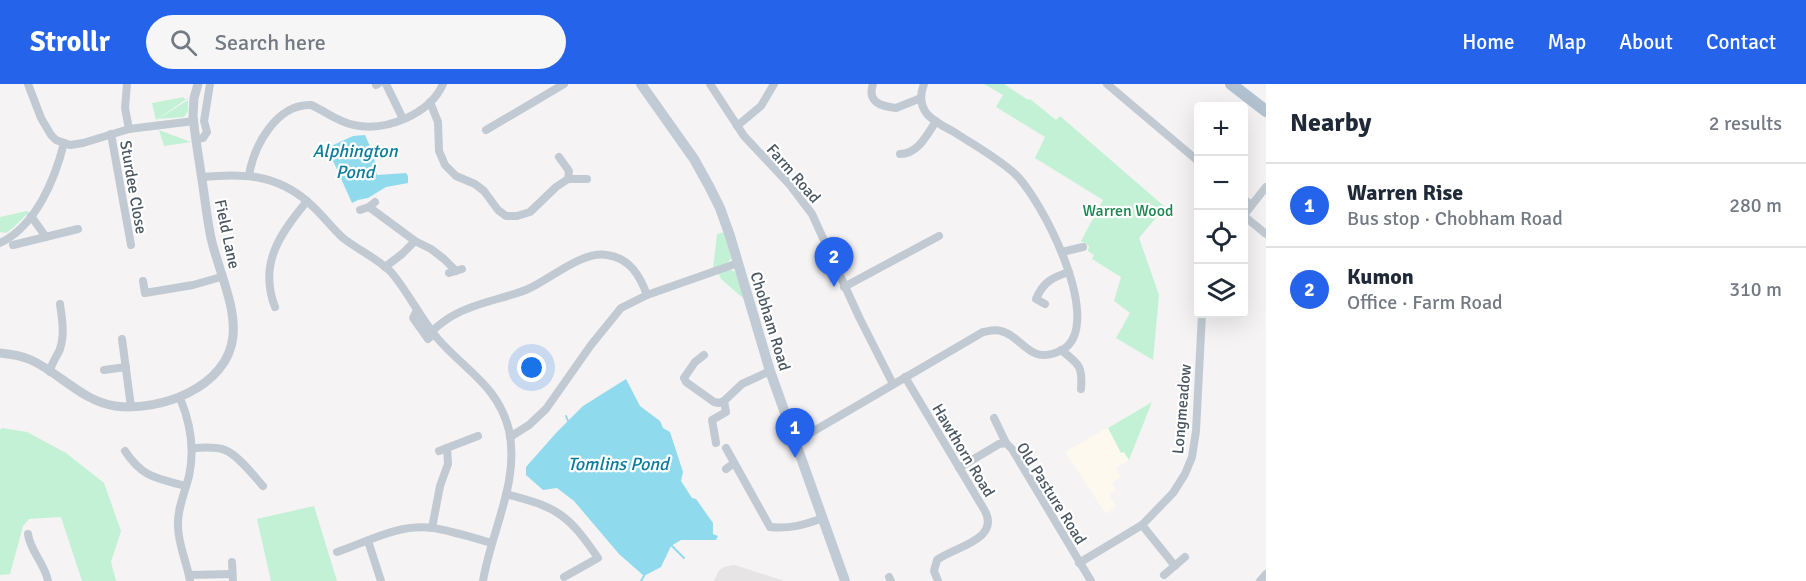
<!DOCTYPE html>
<html lang="en">
<head>
<meta charset="utf-8">
<style>
  body { margin:0; font-family:Signika,sans-serif; background:#f6f6f7; color:#1f2937 }
  .controls { position:absolute; right:18px; top:18px; display:grid; overflow:hidden; border-radius:6px; box-shadow:0 6px 24px #0002 }
  .controls button { width:54px; height:54px; display:grid; place-items:center; padding:0; border:0; border-bottom:2px solid #e0e1e3; background:#fff; color:#1f2937; font:30px sans-serif }
  .you { position:absolute; left:532px; top:284px; width:21px; height:21px; margin:-15px; border:4px solid #fff; border-radius:50%; background:#1a73e8; box-shadow:0 0 0 9px #1a73e833 }
  .badge { display:grid; place-items:center; width:39px; height:39px; border-radius:50%; background:#2563eb; color:#fff; font-size:20px; font-weight:700 }
  .pin { position:absolute; translate:-50% -50px; filter:drop-shadow(0 2px 3px #0008) }
  .pin::after { content:''; position:absolute; top:32px; width:21px; height:18px; background:inherit; clip-path:polygon(0 0,100% 0,50% 100%) }
  .list { margin:0; padding:0; list-style:none }
  h2 { display:flex; justify-content:space-between; align-items:center; height:78px; margin:0; padding:0 24px; font-size:26px }
  h2 small { font-size:20px; font-weight:400; color:#747a83 }
  .list li { display:grid; grid-template-columns:39px 1fr auto; gap:18px; align-items:center; box-sizing:border-box; height:84px; padding:0 24px; border-top:2px solid #e0e1e3 }
  .list b { display:block; font-size:22px; white-space:nowrap }
  .list p { margin:0; font-size:20px; white-space:nowrap; color:#747a83 }
  .list em { font-size:20px; font-style:normal; color:#747a83 }
  .icon { flex:none; width:33px; height:33px; fill:none; stroke:currentColor; stroke-width:2; stroke-linecap:round; stroke-linejoin:round }
  .map { position:relative; flex:none; width:1266px; height:497px; overflow:hidden }
  header { display:flex; align-items:center; gap:36px; box-sizing:border-box; height:84px; padding:0 30px; background:#2563eb; color:#fff }
  header strong { font-size:28px }
  nav { display:flex; gap:33px; margin-inline-start:auto; font-size:21px }
  .search { width:420px; height:54px; background:#f6f6f7; display:flex; align-items:center; gap:15px; box-sizing:border-box; padding:0 21px; border-radius:33px; color:#747a83; font-size:22px }
  main { display:flex }
  aside { flex:1; background:#fff }
  .map>svg:first-child { display:block }
</style>
</head>
<body>
<header>
<strong>Strollr</strong>
<div class="search"><svg class="icon" aria-label="search" viewBox="0 0 24 24"><circle cx="10" cy="10" r="6"/><path d="M15 15l6 6"/></svg>Search here</div>
<nav><a>Home</a><a>Map</a><a>About</a><a>Contact</a></nav>
</header>
<main>
<div class="map">
<svg width="1266" height="497" viewBox="0 0 1266 497">
  <rect width="100%" height="100%" fill="#f5f3f3"/>
  <path fill="#fdf9ef" d="M1152,318L1129,376L1116,384L1121,393L1112,398L1116,406L1109,410L1116,423L1106,430L1065,368Z"/>
  <path fill="#e6e4e5" d="M733,481H735L784,497H714L719,486L724,483Z"/>
  <g fill="#c3f1d5">
    <path d="M984,0H1004L1028,16L1030,15L1056,36L1060,32L1165,123L1139,154L1159,211L1153,276L1116,254L1130,229L1114,217L1121,193L1092,175L1094,171L1088,167L1089,162L1081,157L1103,116L1035,74L1045,53L996,23L1003,11Z"/>
    <path d="M184,13V15L188,14L156,36L152,19Z"/>
    <path d="M188,16V27L184,33L158,35Z"/>
    <path d="M159,46L191,58L164,62Z"/>
    <path d="M27,127L29,128L14,143L6,149L0,148V133Z"/>
    <path d="M725,148L731,175L726,180L713,184L717,150Z"/>
    <path d="M728,185L736,188L744,215L721,195L718,188Z"/>
    <path d="M1152,318L1129,376L1124,368L1121,369L1108,344Z"/>
    <path d="M2,344L27,348L66,369L104,399L121,447L111,478L116,497H82L61,433L29,435L23,442L10,490L0,491V346Z"/>
    <path d="M314,422L337,497H271L257,435Z"/>
  </g>
  <g fill="#90daee">
    <path d="M365,51C371,64 376,77 377,91L406,89L408,92V99L386,103L368,114L358,116L352,119L334,79L328,70L329,63L353,52Z"/>
    <path d="M626,295L640,322L660,337L663,344L670,348L683,388L681,397L692,414L696,415L713,439V450L718,452L716,456H681L671,462L661,483L644,492L619,470L574,417L557,404L543,406L526,391V383L556,349L583,322Z"/>
  </g>
  <g fill="none" stroke-linecap="round" stroke-linejoin="round">
    <g stroke="#90daee" stroke-width="2">
      <path d="M566,332L568,337"/>
      <path d="M671,461L684,474"/>
      <path d="M641,497L644,492"/>
    </g>
    <g stroke="#c1cad2" stroke-width="8">
      <path d="M28,0L41,34L51,51L56,56L70,61L83,59L129,45L194,37"/>
      <path d="M127,0L125,24L129,45"/>
      <path d="M386,0L403,35"/>
      <path d="M710,0L744,52L790,101L812,130L859,233L893,300"/>
      <path d="M873,0C867,18 880,22 896,24L921,14"/>
      <path d="M1107,0L1198,77"/>
      <path d="M376,1L378,0"/>
      <path d="M430,18L438,38L439,67L445,81L456,92L475,100L484,107L498,126L506,132H517L530,128L556,103L568,95H587"/>
      <path d="M737,42L761,22L774,0"/>
      <path d="M486,46L564,0"/>
      <path d="M111,50L131,161"/>
      <path d="M196,55L203,54L207,48L204,37L210,0"/>
      <path d="M900,70C918,70 927,51 936,37"/>
      <path d="M559,73L569,87L568,95"/>
      <path d="M249,91C254,62 276,20 311,21C325,27 338,38 354,41C386,48 430,30 443,0"/>
      <path d="M202,93C242,89 276,90 308,118C321,129 331,143 343,154C358,166 377,174 391,188C409,209 420,234 438,255C466,287 498,302 509,346C520,398 491,447 483,497"/>
      <path d="M1244,115L1251,121"/>
      <path d="M369,123L415,157L431,165L444,175L456,187"/>
      <path d="M360,126L369,123L375,118"/>
      <path d="M1244,131L1266,103"/>
      <path d="M31,132L46,153"/>
      <path d="M1244,132L1266,150"/>
      <path d="M0,159C36,142 55,95 64,59"/>
      <path d="M13,161L78,145"/>
      <path d="M1062,168L1083,163"/>
      <path d="M385,183L402,170L415,157"/>
      <path d="M449,189L462,185"/>
      <path d="M143,197L145,209L193,201L221,193"/>
      <path d="M844,203L939,152"/>
      <path d="M1045,220L1036,215C1043,198 1053,193 1069,188"/>
      <path d="M275,223C258,179 281,149 307,117"/>
      <path d="M417,226L413,234L428,255L434,250"/>
      <path d="M432,247C439,241 446,235 454,231C477,218 504,215 528,205C551,195 581,167 607,171C630,174 640,192 647,211"/>
      <path d="M122,255L131,323"/>
      <path d="M1061,266C1079,280 1083,282 1081,305"/>
      <path d="M704,271L695,278L684,294L686,298L714,318L719,319L724,317L742,300L770,287"/>
      <path d="M104,286L126,283"/>
      <path d="M50,288C51,279 57,273 60,265C65,250 62,235 60,220"/>
      <path d="M905,293L985,427C1000,456 954,463 937,476L934,487L938,497"/>
      <path d="M180,314C190,338 195,365 189,392C185,408 177,425 178,442C178,461 187,478 190,497"/>
      <path d="M994,334L1006,359L1012,365L1091,497"/>
      <path d="M510,353L529,341L546,325L591,261L621,224L647,211L738,179"/>
      <path d="M795,358L983,248C989,247 995,245 1001,247C1023,252 1029,283 1062,266C1107,241 1041,113 1014,89C996,73 974,61 954,48C945,43 934,38 927,30C920,21 920,10 924,0"/>
      <path d="M716,359L712,336L726,328L724,317"/>
      <path d="M192,364C202,364 215,362 225,366C238,371 253,391 263,402"/>
      <path d="M726,364L770,443C790,445 804,441 823,434"/>
      <path d="M125,367C143,394 156,394 186,402"/>
      <path d="M439,367L478,352"/>
      <path d="M959,384L999,360L1006,359"/>
      <path d="M726,385L734,379"/>
      <path d="M506,410C557,423 568,430 598,474L564,493"/>
      <path d="M1142,441L1175,482"/>
      <path d="M432,444L440,402L448,380L447,364"/>
      <path d="M28,450C30,467 45,480 48,497"/>
      <path d="M368,457L381,497"/>
      <path d="M337,468C367,458 399,439 433,444C453,447 473,454 492,459"/>
      <path d="M232,478L233,497"/>
      <path d="M1079,479L1142,441L1173,409L1185,390L1192,373L1196,347L1202,230"/>
      <path d="M189,491L232,490"/>
      <path d="M1164,491L1185,473"/>
      <path d="M889,493L891,497"/>
      <path d="M1260,497L1266,490"/>
    </g>
    <path stroke="#c1cad2" stroke-width="9" d="M0,269C10,270 22,272 31,276C60,289 82,317 115,322C159,328 228,304 233,252C236,221 218,185 211,154C207,135 205,115 202,96C199,75 195,53 193,32L194,14L198,0"/>
    <path stroke="#c1cbd6" stroke-width="10" d="M641,0L694,75L709,102L720,124L730,152L770,287L845,497"/>
    <path stroke="#b3c2d1" stroke-width="12" d="M1231,0L1266,27"/>
  </g>
  <g text-anchor="middle" stroke-width="4.5" stroke-linejoin="round" paint-order="stroke">
    <g font-size="16" fill="#4a5661" stroke="#fff">
      <text transform="translate(794 89) rotate(49)" y="6">Farm Road</text>
      <text transform="translate(134 103) rotate(80)" y="6">Sturdee Close</text>
      <text transform="translate(228 150) rotate(78)" y="6">Field Lane</text>
      <text transform="translate(771 237) rotate(73)" y="6">Chobham Road</text>
      <text transform="translate(1181 325) rotate(-85)" y="6">Longmeadow</text>
      <text transform="translate(964 366) rotate(59)" y="6">Hawthorn Road</text>
      <text transform="translate(1052 409) rotate(58)" y="6">Old Pasture Road</text>
    </g>
    <g font-size="16" fill="#17864f" stroke="#fff">
      <text x="1128" y="132">Warren Wood</text>
    </g>
    <g font-size="18" font-style="italic" fill="#0c7c9b" stroke="#fff">
      <text x="355" y="73">Alphington<tspan x="355" dy="21">Pond</tspan></text>
      <text x="618" y="386">Tomlins Pond</text>
    </g>
  </g>
</svg>
<div class="controls">
<button>+</button>
<button>−</button>
<button><svg class="icon" aria-label="locate" viewBox="0 0 24 24"><circle cx="12" cy="12" r="6"/><path d="M12 2v4M12 18v4M2 12h4M18 12h4"/></svg></button>
<button><svg class="icon" aria-label="layers" viewBox="0 0 24 24"><path d="M12 4l9 5-9 5-9-5zM3 14l9 5 9-5"/></svg></button>
</div>
<div class="you"></div>
<div class="pin badge" style="left:795px;top:374px">1</div>
<div class="pin badge" style="left:834px;top:203px">2</div>
</div>
<aside>
<h2>Nearby<small>2 results</small></h2>
<ul class="list">
<li><span class="badge">1</span><div><b>Warren Rise</b><p>Bus stop · Chobham Road</p></div><em>280 m</em></li>
<li><span class="badge">2</span><div><b>Kumon</b><p>Office · Farm Road</p></div><em>310 m</em></li>
</ul>
</aside>
</main>
</body>
</html>
